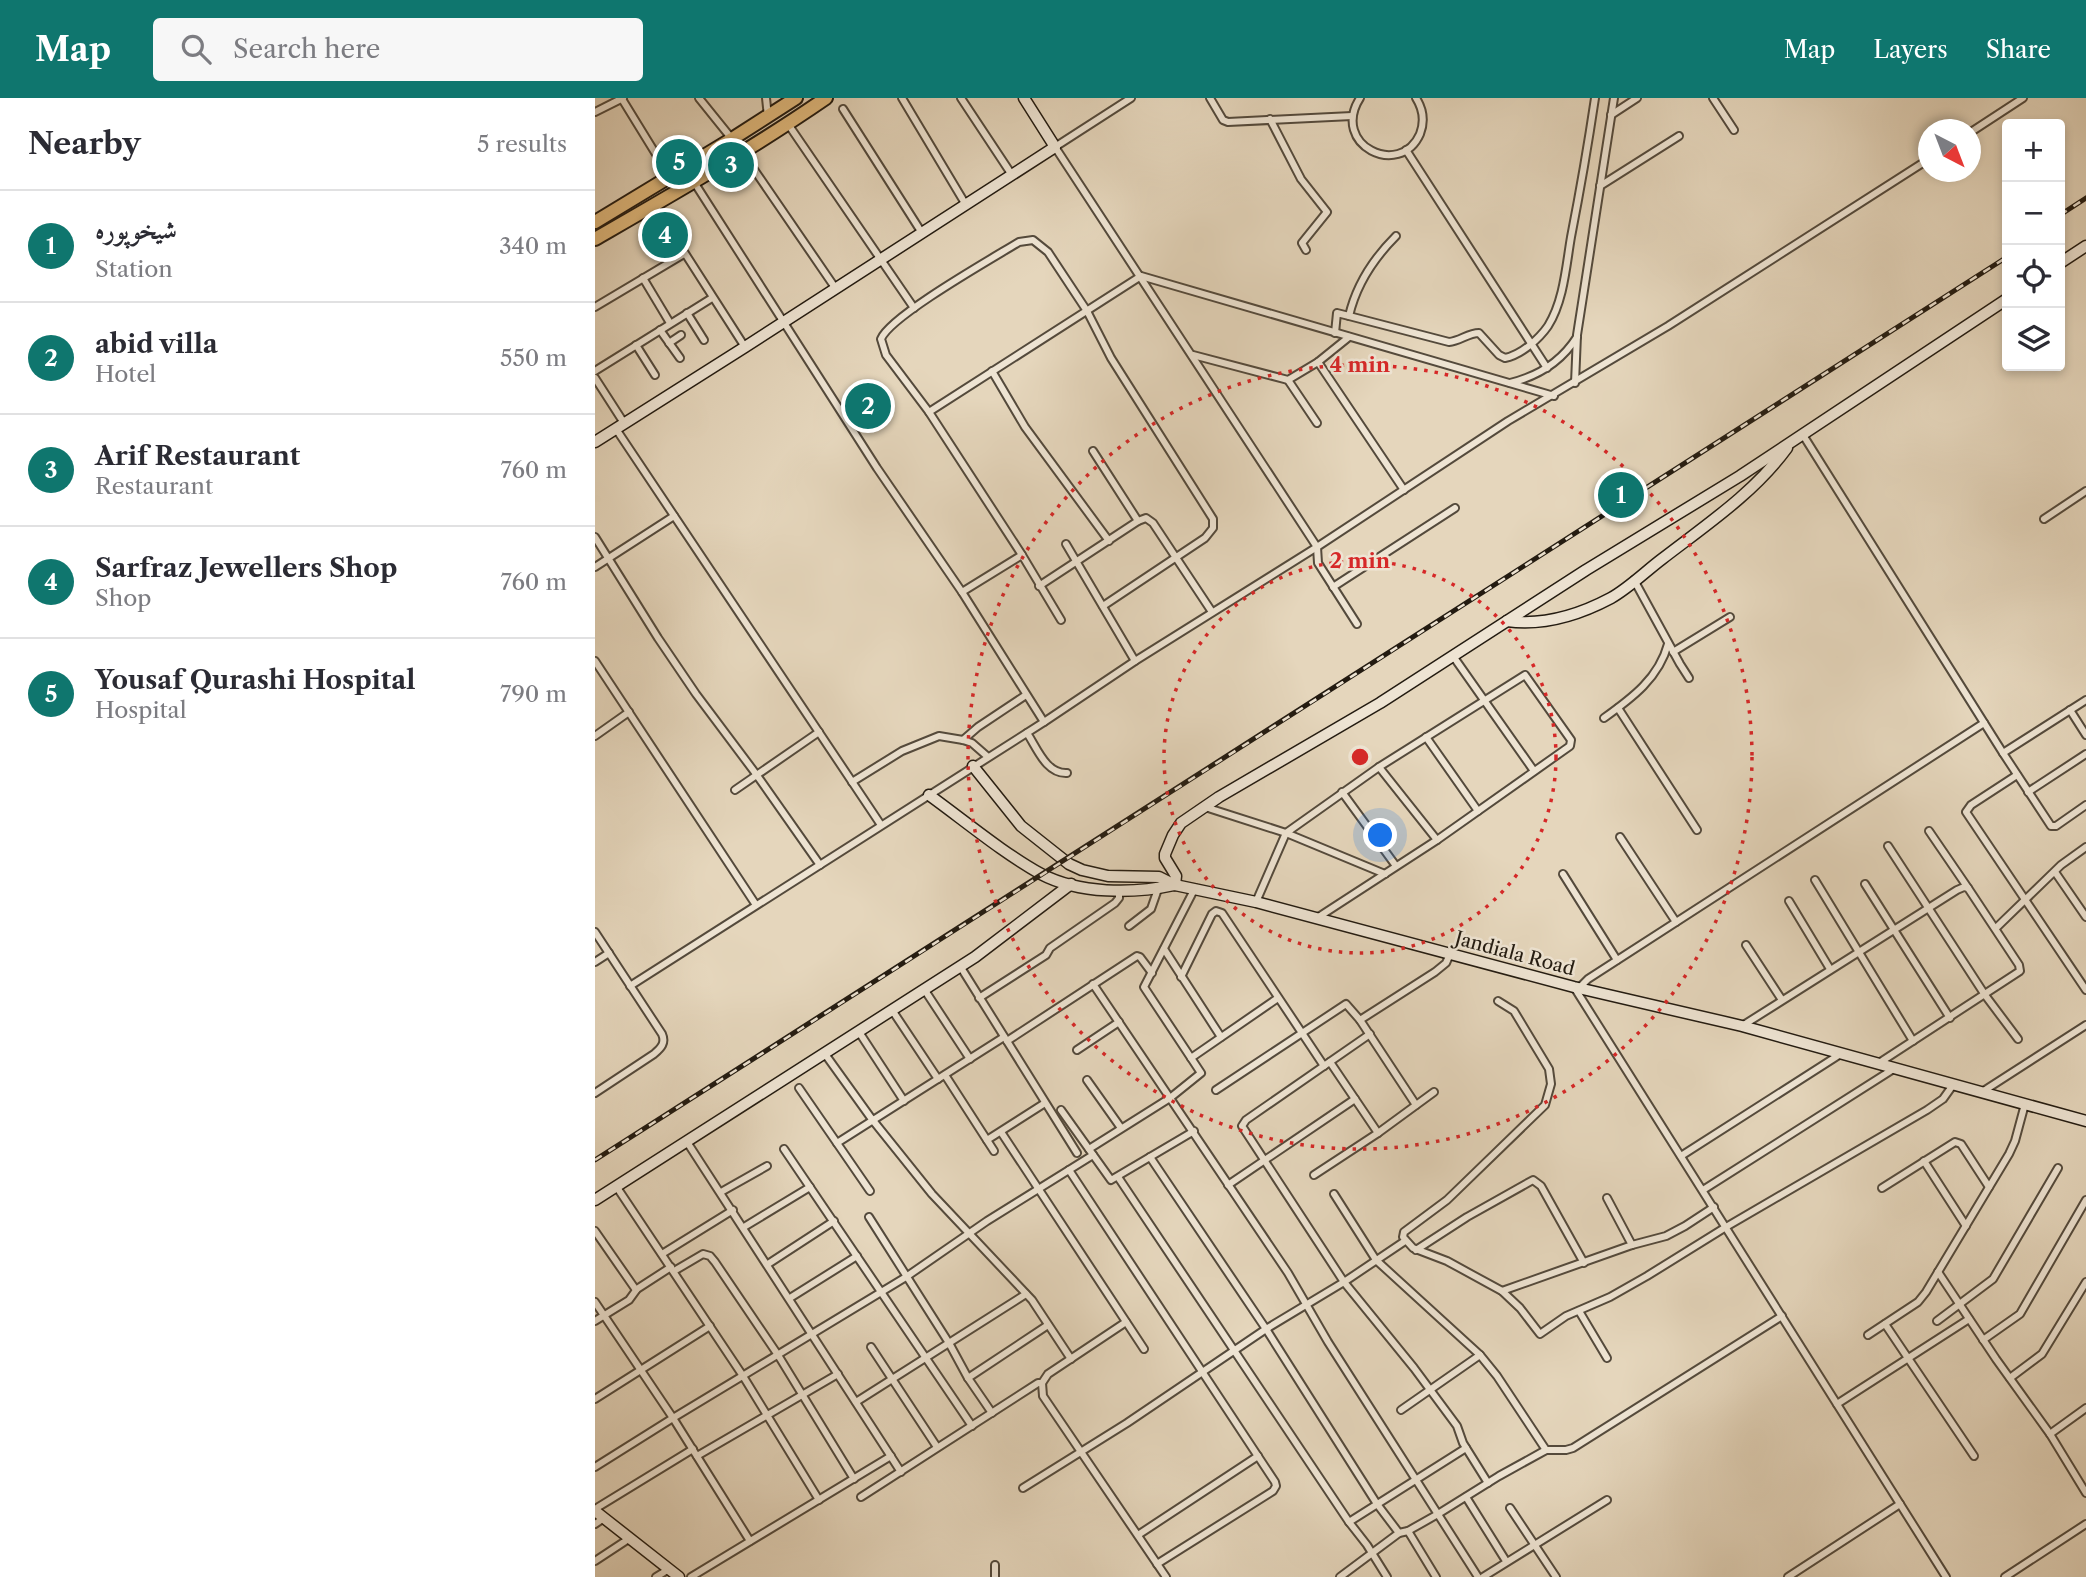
<!DOCTYPE html>
<html lang="en">
<head>
<meta charset="utf-8">
<style>
  body { margin:0; font-family:"Libre Caslon Text",Amiri,serif; background:#f7f7f7; color:#2b2b33 }
  .controls { position:absolute; right:21px; top:21px; display:grid; overflow:hidden; border-radius:7px; box-shadow:0 4px 10px #0003 }
  .controls button { width:63px; height:63px; display:grid; place-items:center; padding:0; border:0; border-bottom:2px solid #e1e1e2; background:#fff; color:#2b2b33; font:35px sans-serif }
  .compass { position:absolute; left:1323px; top:21px; width:63px; height:63px; border-radius:50%; background:#fff; box-shadow:0 4px 10px #0003; rotate:138deg }
  .you { position:absolute; left:786px; top:738px; width:24px; height:24px; margin:-18px; border:5px solid #fff; border-radius:50%; background:#1a73e8; box-shadow:0 0 0 10px #1a73e833 }
  .badge { display:grid; place-items:center; width:46px; height:46px; border-radius:50%; background:#0f766e; color:#fff; font-size:23px; font-weight:700 }
  .pin { position:absolute; translate:-50% -50%; border:4px solid #fff; box-shadow:0 2px 7px #0006 }
  .list { margin:0; padding:0; list-style:none }
  h2 { display:flex; justify-content:space-between; align-items:center; height:91px; margin:0; padding:0 28px; font-size:30px }
  h2 small { font-size:23px; font-weight:400; color:#7c7c81 }
  .list li { display:grid; grid-template-columns:46px 1fr auto; gap:21px; align-items:center; box-sizing:border-box; height:112px; padding:0 28px; border-top:2px solid #e1e1e2 }
  .list b { display:block; font-size:26px; white-space:nowrap }
  .list p { margin:0; font-size:23px; white-space:nowrap; color:#7c7c81 }
  .list em { font-size:23px; font-style:normal; color:#7c7c81 }
  .icon { flex:none; width:38px; height:38px; fill:none; stroke:currentColor; stroke-width:2; stroke-linecap:round; stroke-linejoin:round }
  .map { position:relative; flex:none; width:1491px; height:1479px; overflow:hidden }
  header { display:flex; align-items:center; gap:42px; box-sizing:border-box; height:98px; padding:0 35px; background:#0f766e; color:#fff }
  header strong { font-size:33px }
  nav { display:flex; gap:38px; margin-inline-start:auto; font-size:24px }
  .search { width:490px; height:63px; background:#f7f7f7; display:flex; align-items:center; gap:18px; box-sizing:border-box; padding:0 24px; border-radius:7px; color:#7c7c81; font-size:26px }
  main { display:flex }
  aside { flex:1; background:#fff }
  .map>svg:first-child { display:block }
</style>
</head>
<body>
<header>
<strong>Map</strong>
<div class="search"><svg class="icon" aria-label="search" viewBox="0 0 24 24"><circle cx="10" cy="10" r="6"/><path d="M15 15l6 6"/></svg>Search here</div>
<nav><a>Map</a><a>Layers</a><a>Share</a></nav>
</header>
<main>
<aside>
<h2>Nearby<small>5 results</small></h2>
<ul class="list">
<li><span class="badge">1</span><div><b>شیخوپورہ</b><p>Station</p></div><em>340 m</em></li>
<li><span class="badge">2</span><div><b>abid villa</b><p>Hotel</p></div><em>550 m</em></li>
<li><span class="badge">3</span><div><b>Arif Restaurant</b><p>Restaurant</p></div><em>760 m</em></li>
<li><span class="badge">4</span><div><b>Sarfraz Jewellers Shop</b><p>Shop</p></div><em>760 m</em></li>
<li><span class="badge">5</span><div><b>Yousaf Qurashi Hospital</b><p>Hospital</p></div><em>790 m</em></li>
</ul>
</aside>
<div class="map">
<svg width="1491" height="1479" viewBox="0 0 1491 1479">
  <rect width="100%" height="100%" fill="#e5d6bc"/>
  <filter id="stains"><feTurbulence type="fractalNoise" baseFrequency=".00286" numOctaves="4"/><feColorMatrix values="0 0 0 0 .2 0 0 0 0 .09 0 0 0 0 .02 0 0 0 .5 -.17"/></filter>
  <radialGradient id="worn" r=".72"><stop offset=".6" stop-color="#630" stop-opacity="0"/><stop offset="1" stop-color="#630" stop-opacity=".3"/></radialGradient>
  <g fill="none" stroke-linecap="round" stroke-linejoin="round">
    <g stroke="#544a3c" stroke-width="10">
      <g id="street">
        <path d="M104,0L137,41"/>
        <path d="M171,0L173,19"/>
        <path d="M307,0L371,107"/>
        <path d="M366,0L417,77"/>
        <path d="M536,0L460,49L722,449L723,465L762,526"/>
        <path d="M615,0L628,22L633,24L757,18"/>
        <path d="M765,0C735,47 805,81 825,36C830,23 828,11 821,0"/>
        <path d="M1118,0L1139,32"/>
        <path d="M27,1L75,79"/>
        <path d="M248,11L327,135"/>
        <path d="M0,14L28,0"/>
        <path d="M1016,17L1042,0"/>
        <path d="M675,21L706,81L732,114L707,145L711,152"/>
        <path d="M193,26L319,210"/>
        <path d="M1376,34L1428,0"/>
        <path d="M811,52L952,270"/>
        <path d="M147,54L241,191"/>
        <path d="M99,84L282,370L367,494L449,624"/>
        <path d="M1005,88L1084,38"/>
        <path d="M59,107L150,249"/>
        <path d="M48,180L75,225"/>
        <path d="M0,209L89,156"/>
        <path d="M92,215L109,242"/>
        <path d="M754,218L854,244C865,243 873,235 884,235L904,257L910,260C926,257 944,241 953,228C969,202 971,168 976,139C985,93 993,47 1000,0"/>
        <path d="M65,232L85,260"/>
        <path d="M740,235L742,215L754,218C761,188 779,160 801,138"/>
        <path d="M74,245L86,237"/>
        <path d="M41,247L60,277"/>
        <path d="M598,257L693,282L723,264L754,239"/>
        <path d="M723,264L809,392"/>
        <path d="M0,273L117,200"/>
        <path d="M397,273L430,329L514,443"/>
        <path d="M0,280L29,325"/>
        <path d="M693,282L722,325"/>
        <path d="M915,285C944,278 966,264 982,239"/>
        <path d="M980,285L982,237L1019,0"/>
        <path d="M334,314L546,178L959,298"/>
        <path d="M21,331L286,727"/>
        <path d="M1208,337L1408,655L1456,728H1461L1491,707"/>
        <path d="M498,353L543,423"/>
        <path d="M1449,421L1491,393"/>
        <path d="M0,439L63,540L101,596L161,676L225,767"/>
        <path d="M471,446L540,563"/>
        <path d="M0,469L79,418"/>
        <path d="M1039,482L1085,566L1094,580"/>
        <path d="M444,488L543,423L551,420L558,425L617,514"/>
        <path d="M738,489L860,410"/>
        <path d="M367,494L427,457"/>
        <path d="M466,522L427,457L334,314L291,257L286,241C295,218 398,160 424,144L438,142L453,154L492,213L516,260L618,421V430L610,440L508,508"/>
        <path d="M1078,554L1135,519"/>
        <path d="M858,558L939,673"/>
        <path d="M0,563L161,807"/>
        <path d="M1023,610L1102,732"/>
        <path d="M1475,612L1491,637"/>
        <path d="M1009,620C1037,600 1064,580 1073,546"/>
        <path d="M432,635C442,650 451,676 472,675"/>
        <path d="M0,638L34,614"/>
        <path d="M831,639L883,713"/>
        <path d="M368,642L383,629L431,597"/>
        <path d="M1408,655L1491,602"/>
        <path d="M784,669L842,742"/>
        <path d="M1422,677L1376,707L1371,714L1491,892"/>
        <path d="M257,684L307,653L344,638L368,642L377,645L393,659"/>
        <path d="M140,692L224,634"/>
        <path d="M747,694L801,768"/>
        <path d="M1433,694L1491,656"/>
        <path d="M610,709L691,735L790,776"/>
        <path d="M1334,733L1373,790"/>
        <path d="M1025,739L1081,824"/>
        <path d="M1293,748L1390,897L1423,941"/>
        <path d="M1460,774L1491,819"/>
        <path d="M968,776L1022,862"/>
        <path d="M1220,782L1318,943"/>
        <path d="M1270,786L1355,920"/>
        <path d="M1194,803L1235,871"/>
        <path d="M661,804L691,735L784,669L930,577L976,642L975,648L842,742L722,820"/>
        <path d="M534,828L556,811L563,791"/>
        <path d="M1401,830L1466,767L1491,749"/>
        <path d="M0,834L67,936C71,945 66,950 59,956L0,995"/>
        <path d="M1151,847L1187,902"/>
        <path d="M569,851L626,939"/>
        <path d="M0,864L14,855"/>
        <path d="M365,868L482,1055"/>
        <path d="M586,879L617,816L621,813L627,815L729,968"/>
        <path d="M498,886L693,1175L733,1244L883,1479"/>
        <path d="M35,888L449,624L540,563L722,449L913,323L1073,228L1334,61"/>
        <path d="M979,889L1351,1479"/>
        <path d="M984,890L993,881L1389,625"/>
        <path d="M329,891L375,961"/>
        <path d="M384,900L451,857L455,850L520,805L524,800V792"/>
        <path d="M903,903L919,913L954,971L956,986L950,1007L852,1102L809,1134L808,1139L818,1150L852,1163L907,1193L925,1210L945,1236L971,1218L1015,1199L1052,1178L1131,1129L1332,1012L1348,1001L1358,987"/>
        <path d="M297,912L343,981"/>
        <path d="M765,922L840,874L851,865L855,856"/>
        <path d="M1147,928L1362,792L1369,789L1373,790L1424,867L1425,873L1284,965"/>
        <path d="M264,934L309,1003"/>
        <path d="M775,936L651,1022L647,1028L749,1184L819,1270L862,1328L868,1345L893,1385"/>
        <path d="M412,943L542,858L545,859L557,875"/>
        <path d="M482,952L524,924"/>
        <path d="M230,956L276,1020L337,1096L437,1202L476,1261"/>
        <path d="M596,960L683,900"/>
        <path d="M735,964L783,1035"/>
        <path d="M350,977L399,1053"/>
        <path d="M492,982L526,1030"/>
        <path d="M204,990L275,1093"/>
        <path d="M621,992L751,906L765,922L821,1007"/>
        <path d="M1387,994L1491,927"/>
        <path d="M466,1012L516,1082L599,1033"/>
        <path d="M406,1034L549,1251"/>
        <path d="M392,1042L450,1005"/>
        <path d="M92,1044L306,1374"/>
        <path d="M242,1045L409,939"/>
        <path d="M189,1051L377,1328"/>
        <path d="M494,1051L575,1000L606,975L549,889L600,790"/>
        <path d="M1086,1058L1247,955"/>
        <path d="M555,1059L671,1231L782,1406L804,1435"/>
        <path d="M1329,1063L1371,1128"/>
        <path d="M474,1072L680,1384L681,1388L678,1393L562,1466"/>
        <path d="M719,1077L783,1035L839,994"/>
        <path d="M523,1079L754,1424L772,1447L792,1479"/>
        <path d="M633,1087L760,1001"/>
        <path d="M21,1088L148,1278L224,1402"/>
        <path d="M1287,1090L1360,1044L1366,1046L1394,1089"/>
        <path d="M1108,1092L1300,970"/>
        <path d="M126,1094L172,1068"/>
        <path d="M739,1096L781,1162L885,1257L902,1278L951,1352"/>
        <path d="M1012,1100L1037,1147"/>
        <path d="M274,1119L354,1245L373,1280L397,1315"/>
        <path d="M149,1129L215,1089"/>
        <path d="M0,1133L41,1192"/>
        <path d="M821,1152L872,1119L938,1082L946,1088L989,1165"/>
        <path d="M67,1156L138,1112"/>
        <path d="M173,1166L239,1123"/>
        <path d="M79,1173L108,1156L115,1158L120,1164L183,1257L259,1381"/>
        <path d="M1343,1174L1401,1261L1455,1336"/>
        <path d="M907,1193L1037,1147L1071,1138L1090,1128L1119,1109"/>
        <path d="M195,1200L262,1158"/>
        <path d="M0,1204L78,1320L155,1443"/>
        <path d="M984,1213L1012,1260"/>
        <path d="M0,1223L34,1202L42,1191L76,1169"/>
        <path d="M1342,1223L1398,1181L1463,1070"/>
        <path d="M1290,1226L1379,1358"/>
        <path d="M1273,1237L1323,1204L1331,1194L1414,1056L1420,1043L1430,1006"/>
        <path d="M1388,1242L1425,1216L1491,1102"/>
        <path d="M276,1249L342,1349"/>
        <path d="M373,1280L453,1227"/>
        <path d="M1415,1280L1447,1256L1491,1184"/>
        <path d="M447,1285L448,1298L571,1479"/>
        <path d="M0,1301L115,1228"/>
        <path d="M261,1304L431,1196"/>
        <path d="M1242,1306L1374,1221"/>
        <path d="M1491,1310L1455,1336L1491,1395"/>
        <path d="M806,1312L885,1257"/>
        <path d="M102,1358L243,1276"/>
        <path d="M0,1369L78,1320L311,1179L392,1123L498,1057"/>
        <path d="M428,1390L532,1325L671,1231L749,1184L810,1143"/>
        <path d="M266,1399L443,1285H447L453,1276L531,1224"/>
        <path d="M871,1399L911,1463"/>
        <path d="M915,1410L961,1479"/>
        <path d="M0,1411L98,1351"/>
        <path d="M754,1424L871,1350"/>
        <path d="M0,1426L9,1420"/>
        <path d="M813,1433L841,1479"/>
        <path d="M543,1437L663,1358"/>
        <path d="M0,1463L35,1440"/>
        <path d="M400,1467V1479"/>
        <path d="M61,1479L74,1471"/>
        <path d="M96,1479L296,1358"/>
        <path d="M745,1479L804,1435L813,1433L843,1416L904,1378L951,1352H971L978,1350L1187,1218"/>
        <path d="M888,1479L1012,1402"/>
        <path d="M1193,1479L1305,1406"/>
        <path d="M1410,1479L1491,1426"/>
      </g>
    </g>
    <g stroke="#231b11" stroke-width="13">
      <g id="secondary">
        <path d="M1465,165L1491,148"/>
        <path d="M0,344L150,249L460,49L429,0"/>
        <path d="M912,523C948,528 984,517 1016,500C1034,490 1051,473 1067,461C1111,427 1159,395 1192,350"/>
        <path d="M378,668L426,728L474,766L487,772L513,778L564,779L580,787L661,804L979,889L1147,928L1491,1023"/>
        <path d="M334,697C370,723 408,755 446,776C484,796 538,796 579,787"/>
        <path d="M580,787L581,778L570,760V756L578,737L586,725L624,699L785,605L991,472L1145,378L1412,201"/>
        <path d="M0,1102L380,859L476,786"/>
        <path d="M0,1413L84,1479"/>
      </g>
    </g>
    <g stroke="#231b11" stroke-width="16">
      <g id="highway">
        <path d="M0,124L137,41L201,0"/>
        <path d="M0,141C78,96 157,51 231,0"/>
      </g>
    </g>
    <use href="#street" stroke="#eee4d3" stroke-width="6"/>
    <use href="#secondary" stroke="#eee4d3" stroke-width="10"/>
    <use href="#highway" stroke="#e2bb7e" stroke-width="12"/>
    <g stroke="#231b11" stroke-width="5">
      <g id="rail">
        <path d="M1465,117L1491,100"/>
        <path d="M0,1062C471,762 941,460 1412,159"/>
      </g>
    </g>
    <use href="#rail" stroke="#eee4d3" stroke-width="2.5" stroke-dasharray="8" stroke-linecap="butt"/>
  </g>
  <g fill="none" stroke="#d62828" stroke-width="3.5" stroke-dasharray="3.5 7">
    <circle cx="765" cy="659" r="196"/>
    <circle cx="765" cy="659" r="392"/>
  </g>
  <g text-anchor="middle" stroke-width="5" stroke-linejoin="round" paint-order="stroke">
    <g font-size="19" fill="#231b11" stroke="#eee4d3">
      <text transform="translate(920 855) rotate(15)" y="7">Jandiala Road</text>
    </g>
  </g>
  <circle cx="765" cy="659" r="10" fill="#d62828" stroke="#eee4d3" stroke-width="3.5"/>
  <g font-size="21" text-anchor="middle" font-weight="bold" fill="#d62828" stroke="#eee4d3" stroke-width="5" stroke-linejoin="round" paint-order="stroke">
    <text x="765" y="274">4 min</text>
    <text x="765" y="470">2 min</text>
  </g>
  <rect width="100%" height="100%" filter="url(#stains)"/>
  <rect width="100%" height="100%" fill="url(#worn)"/>
</svg>
<div class="controls">
<button>+</button>
<button>−</button>
<button><svg class="icon" aria-label="locate" viewBox="0 0 24 24"><circle cx="12" cy="12" r="6"/><path d="M12 2v4M12 18v4M2 12h4M18 12h4"/></svg></button>
<button><svg class="icon" aria-label="layers" viewBox="0 0 24 24"><path d="M12 4l9 5-9 5-9-5zM3 14l9 5 9-5"/></svg></button>
</div>
<svg class="compass" viewBox="-18 -18 36 36"><path d="M0-13l5 13h-10z" fill="#e53935"/><path d="M0 13l5-13h-10z" fill="#7c7c81"/></svg>
<div class="you"></div>
<div class="pin badge" style="left:1026px;top:397px">1</div>
<div class="pin badge" style="left:273px;top:308px">2</div>
<div class="pin badge" style="left:136px;top:67px">3</div>
<div class="pin badge" style="left:70px;top:137px">4</div>
<div class="pin badge" style="left:84px;top:64px">5</div>
</div>
</main>
</body>
</html>
